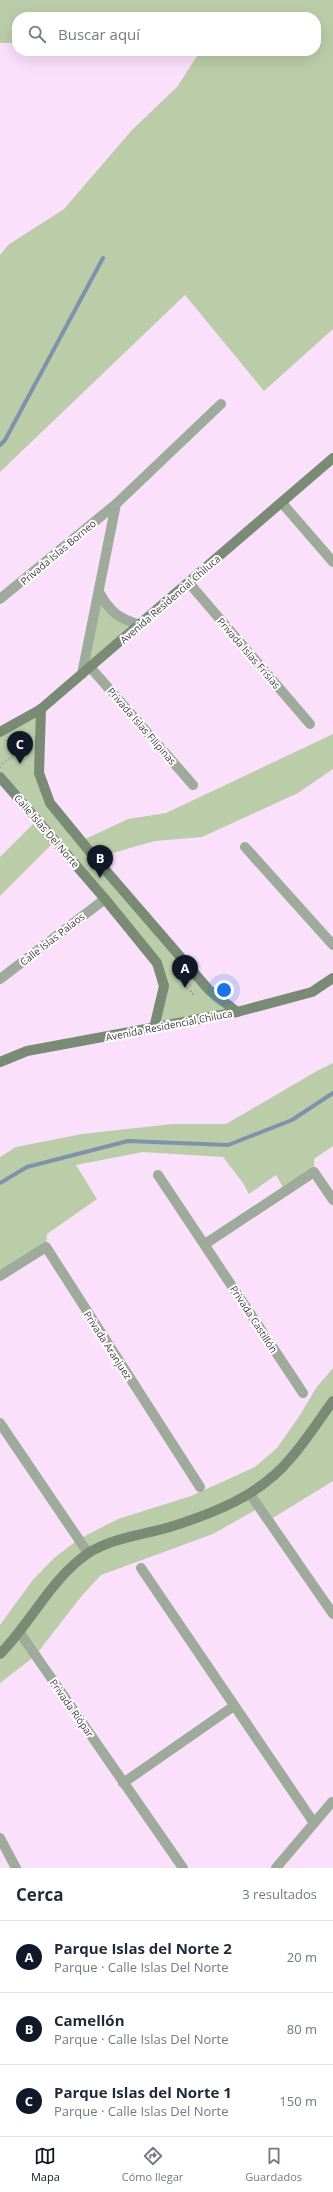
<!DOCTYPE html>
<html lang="es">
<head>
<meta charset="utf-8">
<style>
  body { margin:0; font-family:"Open Sans",sans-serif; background:#f6f6f7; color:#1f2937 }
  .you { position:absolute; left:224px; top:990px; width:14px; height:14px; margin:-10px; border:3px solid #fff; border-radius:50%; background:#1a73e8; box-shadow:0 0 0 6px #1a73e833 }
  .badge { display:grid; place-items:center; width:26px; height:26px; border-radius:50%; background:#111827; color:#fff; font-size:13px; font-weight:700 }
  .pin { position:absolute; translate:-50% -33px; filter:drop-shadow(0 1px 2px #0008) }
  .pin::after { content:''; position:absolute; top:21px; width:14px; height:12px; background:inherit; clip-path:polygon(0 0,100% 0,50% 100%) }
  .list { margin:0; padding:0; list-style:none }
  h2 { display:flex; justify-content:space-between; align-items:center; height:52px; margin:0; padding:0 16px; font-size:17px }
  h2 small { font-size:13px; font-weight:400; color:#747a83 }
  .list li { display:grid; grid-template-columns:26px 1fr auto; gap:12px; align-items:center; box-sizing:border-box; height:72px; padding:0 16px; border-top:1px solid #e0e1e3 }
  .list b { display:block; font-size:15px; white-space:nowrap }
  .list p { margin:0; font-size:13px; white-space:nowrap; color:#747a83 }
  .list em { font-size:13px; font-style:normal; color:#747a83 }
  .icon { flex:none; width:22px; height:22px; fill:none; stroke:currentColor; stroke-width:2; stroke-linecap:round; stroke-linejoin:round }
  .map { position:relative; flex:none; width:333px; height:1868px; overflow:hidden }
  .search { position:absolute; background:#fff; box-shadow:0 4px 16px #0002; left:12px; right:12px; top:12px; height:44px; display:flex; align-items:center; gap:10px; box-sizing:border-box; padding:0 14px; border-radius:16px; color:#747a83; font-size:15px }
  .sheet { height:268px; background:#fff }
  nav { display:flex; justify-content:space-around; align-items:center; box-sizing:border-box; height:56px; border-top:1px solid #e0e1e3; background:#fff; font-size:11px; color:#747a83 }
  nav a { display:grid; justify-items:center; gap:2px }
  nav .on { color:#111827 }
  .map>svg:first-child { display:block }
</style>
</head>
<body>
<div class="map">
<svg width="333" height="1868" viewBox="0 0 333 1868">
  <rect width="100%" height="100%" fill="#fae0fb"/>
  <g fill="#bbcda8">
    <path d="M0,0H333V329L264,391L185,295L0,472V255L8,245L64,209L132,130L177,87L199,53L170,51H316V17H17V43H0Z"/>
    <path d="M99,592L107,608L140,625L82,674Z"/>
    <path d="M41,709L39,773L50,803L81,841L128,819L166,813L333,734V769L298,793L202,837L155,841L95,858L175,950L237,1012L154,1028L164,986L157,963L55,841L0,896V857L37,820L0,777V732Z"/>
    <path d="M333,1063V1146L314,1159V1172L285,1191L276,1175L249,1194L243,1183L223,1157L143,1152L76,1165L97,1199L47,1234L46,1247L0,1276V1157L16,1147L82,1134L172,1124H226L315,1072Z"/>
    <path d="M333,1368V1481L268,1521L259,1508L213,1534L101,1575L80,1598L35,1656L0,1683V1625L32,1581L54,1558L79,1539L118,1519L191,1496L255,1467L277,1448L300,1415L316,1388Z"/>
  </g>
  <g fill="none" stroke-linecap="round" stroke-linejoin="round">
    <g stroke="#7e92ab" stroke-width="4">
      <path d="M0,445L5,440L103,258"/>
      <path d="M0,1183L27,1167L128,1141L228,1145L292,1120L333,1093"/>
    </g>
    <g stroke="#a290a3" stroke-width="2.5" stroke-dasharray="1 3" stroke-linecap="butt">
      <path d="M7,740L16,755H29"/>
      <path d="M0,767L4,762L16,755"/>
      <path d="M191,985L188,988L193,994L196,991"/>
    </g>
    <g stroke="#9eaa9a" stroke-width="10">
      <path d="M282,503L333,562"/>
      <path d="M189,583L310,724"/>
      <path d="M99,592C110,612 118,618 140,625"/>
      <path d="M0,599L116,504"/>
      <path d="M90,667L193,785"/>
      <path d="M82,674L116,504L221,404"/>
      <path d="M245,847L333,945"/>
      <path d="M0,979L105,899"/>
      <path d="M158,1175L303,1393"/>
      <path d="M205,1244L314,1172L333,1200"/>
      <path d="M0,1276L46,1247L200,1487"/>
      <path d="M0,1423L88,1553"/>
      <path d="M250,1494L333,1614"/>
      <path d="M141,1568L314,1823"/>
      <path d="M20,1633L183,1868"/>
      <path d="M123,1783L234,1706"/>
      <path d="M0,1838L16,1868"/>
      <path d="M276,1868L332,1802"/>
    </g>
    <g stroke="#798b74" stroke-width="10">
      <path d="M41,709L39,773L50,803L95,858L209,990L237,1012"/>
      <path d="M0,732L41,709L333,458"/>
      <path d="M0,777L105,899L157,963L164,986L154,1028"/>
      <path d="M0,1062L27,1051L237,1012L312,992L333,978"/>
      <path d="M0,1654C31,1623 50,1580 87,1554C111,1538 143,1535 170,1527C214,1513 259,1496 290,1459C306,1441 319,1420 333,1401"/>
    </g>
  </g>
  <g text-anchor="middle" stroke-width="4" stroke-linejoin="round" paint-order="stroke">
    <g font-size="10" fill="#433943" stroke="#fff">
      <text transform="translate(58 552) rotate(-40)" y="4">Privada Islas Borneo</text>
      <text transform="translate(170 599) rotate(-41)" y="4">Avenida Residencial Chiluca</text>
      <text transform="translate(249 653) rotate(49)" y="4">Privada Islas Frisias</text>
      <text transform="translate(142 726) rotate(49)" y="4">Privada Islas Filipinas</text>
      <text transform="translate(47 831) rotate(49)" y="4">Calle Islas Del Norte</text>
      <text transform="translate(52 939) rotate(-38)" y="4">Calle Islas Palaos</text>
      <text transform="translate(169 1025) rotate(-11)" y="4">Avenida Residencial Chiluca</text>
      <text transform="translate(254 1319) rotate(57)" y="4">Privada Castillón</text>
      <text transform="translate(108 1345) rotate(57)" y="4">Privada Aranjuez</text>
      <text transform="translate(72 1708) rotate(55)" y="4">Privada Riópar</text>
    </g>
  </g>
</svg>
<div class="you"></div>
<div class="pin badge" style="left:185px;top:988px">A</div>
<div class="pin badge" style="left:100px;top:878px">B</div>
<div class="pin badge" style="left:20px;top:764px">C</div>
<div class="search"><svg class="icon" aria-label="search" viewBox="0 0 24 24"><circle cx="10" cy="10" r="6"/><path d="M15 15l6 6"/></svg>Buscar aquí</div>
</div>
<section class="sheet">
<h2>Cerca<small>3 resultados</small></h2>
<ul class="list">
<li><span class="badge">A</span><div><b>Parque Islas del Norte 2</b><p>Parque · Calle Islas Del Norte</p></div><em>20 m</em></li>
<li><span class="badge">B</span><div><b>Camellón</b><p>Parque · Calle Islas Del Norte</p></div><em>80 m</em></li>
<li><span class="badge">C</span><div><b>Parque Islas del Norte 1</b><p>Parque · Calle Islas Del Norte</p></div><em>150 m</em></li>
</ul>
</section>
<nav>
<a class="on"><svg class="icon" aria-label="map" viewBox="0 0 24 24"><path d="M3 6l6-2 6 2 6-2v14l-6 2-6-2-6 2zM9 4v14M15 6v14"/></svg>Mapa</a>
<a><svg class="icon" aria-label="directions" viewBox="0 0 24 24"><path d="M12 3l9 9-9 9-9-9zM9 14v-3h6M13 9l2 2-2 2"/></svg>Cómo llegar</a>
<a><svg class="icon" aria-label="saved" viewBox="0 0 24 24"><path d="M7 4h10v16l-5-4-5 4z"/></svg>Guardados</a>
</nav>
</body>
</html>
